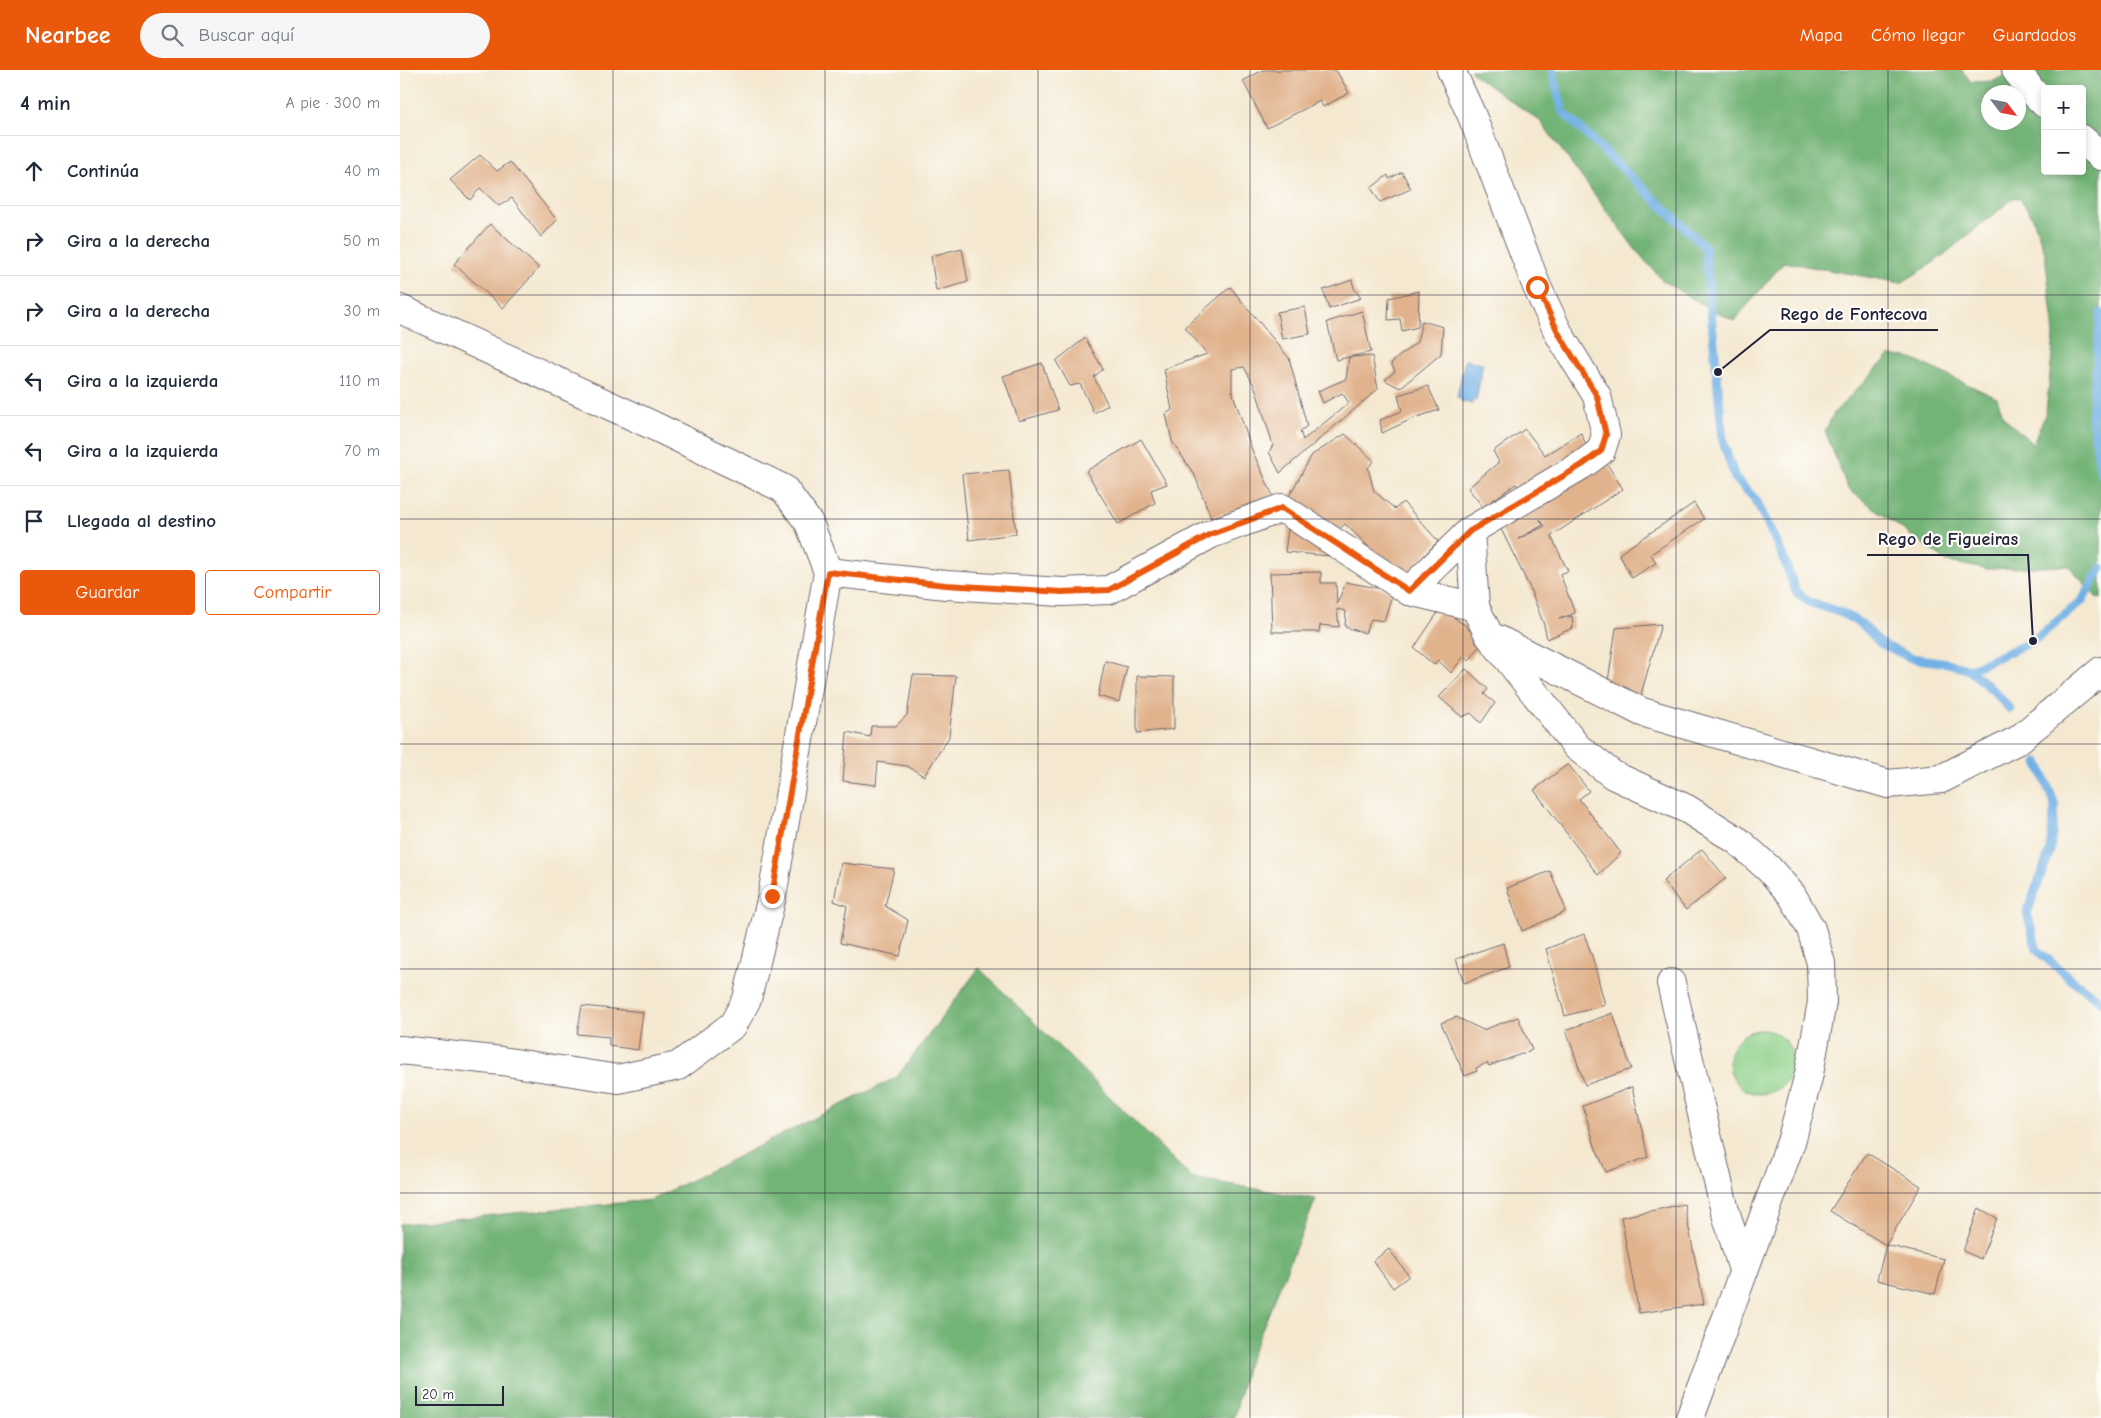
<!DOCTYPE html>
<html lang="es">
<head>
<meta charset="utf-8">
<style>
  body { margin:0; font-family:"Comic Neue",sans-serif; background:#f6f6f7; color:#1f2937 }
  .controls { position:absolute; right:15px; top:15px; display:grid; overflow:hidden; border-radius:5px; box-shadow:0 2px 8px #0003 }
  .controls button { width:45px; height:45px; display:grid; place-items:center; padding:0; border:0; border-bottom:1px solid #e0e1e3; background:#fff; color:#1f2937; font:25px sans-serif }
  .compass { position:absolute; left:1581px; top:15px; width:45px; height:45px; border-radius:50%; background:#fff; box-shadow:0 2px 8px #0003; rotate:122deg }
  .scale { position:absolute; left:15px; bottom:12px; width:89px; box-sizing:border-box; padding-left:5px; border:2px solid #22223b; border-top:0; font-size:14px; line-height:18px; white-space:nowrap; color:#22223b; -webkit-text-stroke:4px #fdfcf7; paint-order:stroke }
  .stop { position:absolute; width:15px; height:15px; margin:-11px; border:4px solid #ea580c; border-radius:50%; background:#fff }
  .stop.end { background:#ea580c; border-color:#fff; box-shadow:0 1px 5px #0008 }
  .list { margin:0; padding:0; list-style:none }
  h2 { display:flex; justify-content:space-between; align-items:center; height:65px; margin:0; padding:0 20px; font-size:21px }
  h2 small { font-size:16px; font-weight:400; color:#747a83 }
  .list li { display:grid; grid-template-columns:32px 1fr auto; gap:15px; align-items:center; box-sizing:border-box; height:70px; padding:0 20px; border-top:1px solid #e0e1e3 }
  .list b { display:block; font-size:19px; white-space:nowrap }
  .list em { font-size:16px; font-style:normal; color:#747a83 }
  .actions { display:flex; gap:10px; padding:15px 20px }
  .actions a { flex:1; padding:11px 0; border:1px solid #ea580c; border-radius:5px; text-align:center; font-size:18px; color:#ea580c }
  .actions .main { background:#ea580c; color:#fff }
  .icon { flex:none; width:28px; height:28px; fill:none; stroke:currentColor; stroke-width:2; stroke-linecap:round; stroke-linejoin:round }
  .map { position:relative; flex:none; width:1701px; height:1348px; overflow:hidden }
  header { display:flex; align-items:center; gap:30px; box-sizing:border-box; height:70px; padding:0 25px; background:#ea580c; color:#fff }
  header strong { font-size:24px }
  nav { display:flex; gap:28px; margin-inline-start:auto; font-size:18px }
  .search { width:350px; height:45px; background:#f6f6f7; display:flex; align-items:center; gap:12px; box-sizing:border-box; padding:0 18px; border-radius:28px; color:#747a83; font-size:19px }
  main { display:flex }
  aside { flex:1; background:#fff }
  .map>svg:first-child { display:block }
</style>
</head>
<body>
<header>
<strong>Nearbee</strong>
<div class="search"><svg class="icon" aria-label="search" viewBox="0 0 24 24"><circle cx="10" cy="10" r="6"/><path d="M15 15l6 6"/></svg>Buscar aquí</div>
<nav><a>Mapa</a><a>Cómo llegar</a><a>Guardados</a></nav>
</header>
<main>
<aside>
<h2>4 min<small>A pie · 300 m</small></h2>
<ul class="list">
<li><svg class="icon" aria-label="ahead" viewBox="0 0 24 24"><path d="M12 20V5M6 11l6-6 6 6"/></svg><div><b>Continúa</b></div><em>40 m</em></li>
<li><svg class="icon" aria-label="right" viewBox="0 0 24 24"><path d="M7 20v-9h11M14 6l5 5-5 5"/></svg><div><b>Gira a la derecha</b></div><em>50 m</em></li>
<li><svg class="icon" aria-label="right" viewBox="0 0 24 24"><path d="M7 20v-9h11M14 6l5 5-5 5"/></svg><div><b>Gira a la derecha</b></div><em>30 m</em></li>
<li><svg class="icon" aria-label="left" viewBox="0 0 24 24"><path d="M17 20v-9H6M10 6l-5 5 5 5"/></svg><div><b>Gira a la izquierda</b></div><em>110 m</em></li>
<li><svg class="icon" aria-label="left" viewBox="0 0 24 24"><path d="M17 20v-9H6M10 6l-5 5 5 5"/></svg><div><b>Gira a la izquierda</b></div><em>70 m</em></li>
<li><svg class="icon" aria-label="arrive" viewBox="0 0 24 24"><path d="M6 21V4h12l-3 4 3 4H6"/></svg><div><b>Llegada al destino</b></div></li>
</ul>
<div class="actions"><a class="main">Guardar</a><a>Compartir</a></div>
</aside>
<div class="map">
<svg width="1701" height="1348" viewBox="0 0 1701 1348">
  <rect width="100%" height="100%" fill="#fdfcf7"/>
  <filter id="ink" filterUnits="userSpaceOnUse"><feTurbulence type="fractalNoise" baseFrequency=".02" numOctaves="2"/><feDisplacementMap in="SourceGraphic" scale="10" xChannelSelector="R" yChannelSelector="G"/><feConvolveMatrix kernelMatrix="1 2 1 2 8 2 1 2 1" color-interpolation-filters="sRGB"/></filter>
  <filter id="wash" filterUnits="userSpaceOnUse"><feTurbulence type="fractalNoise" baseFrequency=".0096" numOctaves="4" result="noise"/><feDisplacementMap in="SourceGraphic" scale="20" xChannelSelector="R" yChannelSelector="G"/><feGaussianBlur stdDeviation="1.12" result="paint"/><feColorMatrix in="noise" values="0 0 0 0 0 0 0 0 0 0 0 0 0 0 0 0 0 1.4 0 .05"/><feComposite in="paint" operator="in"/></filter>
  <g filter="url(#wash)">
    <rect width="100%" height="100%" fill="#f4e8d0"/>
    <circle fill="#8ed18a" stroke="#587a62" cx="1361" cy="992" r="32"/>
    <g fill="#72b376" stroke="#4a6a58" fill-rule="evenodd">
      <path d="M1070,0H1562L1571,12L1594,11L1615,0H1701V529L1697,528L1669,496L1586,499L1547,492L1448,419L1425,361L1434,343L1489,286L1508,287L1597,328L1604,348L1633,374L1646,342L1654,265L1645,183L1632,146L1620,129L1615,127L1536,191L1501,213L1384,192L1334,251L1300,233L1263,211L1235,179L1140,51L1078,8ZM1645,19H1682V101H1645ZM1588,22H1618V52H1588Z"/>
      <path d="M579,898L792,1108L916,1129L846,1298L834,1348H0V1154L251,1130L497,1007Z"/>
    </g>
    <path fill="#72b1e5" stroke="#4a6a90" d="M1065,290L1083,293L1076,331L1073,330L1072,334L1061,331V328L1057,327Z"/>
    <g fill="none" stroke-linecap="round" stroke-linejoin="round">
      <g stroke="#72b1e5" stroke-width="9">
        <path d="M1152,0L1163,42L1305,177L1323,371L1335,408L1356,430L1382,484L1396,522L1409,532L1442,543L1463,555L1480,573L1511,588L1548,593L1569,600L1593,620L1610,639"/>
        <path d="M1701,243L1692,348L1701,404"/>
        <path d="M1569,600L1633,571L1682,531L1701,498"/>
        <path d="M1638,692L1655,735L1650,781L1627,843L1637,880L1672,910L1701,931"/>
      </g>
    </g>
    <g id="blocks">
      <g fill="#e1b38d" fill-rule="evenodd">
        <path d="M863,0H936L949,23L923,37L920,31L867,58L843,11Z"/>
        <path d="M80,85L97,101L110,92L157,150L141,167L112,128L99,136L80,118L70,130L50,110Z"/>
        <path d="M1002,102L1011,119L980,132L971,118L988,105L989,109Z"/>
        <path d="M90,154L139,198L103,238L54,194Z"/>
        <path d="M562,178L568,212L536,221L531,186Z"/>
        <path d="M952,210L954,218L961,228L929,239L923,220Z"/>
        <path d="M830,217L889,288L907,356L900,361L903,370L949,333L942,323L923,333L918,321L946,309L949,287L972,286L978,319L880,403L869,382L873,375L855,317L844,297L832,299V321L852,380L873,426L811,448L795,406L772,371L766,344L772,340L764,299L807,284L785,257Z"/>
        <path d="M1019,221L1018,257L1002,261L1000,249L988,250L989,228Z"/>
        <path d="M905,237L910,264L882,269L877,242Z"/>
        <path d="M962,241L971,282L936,290L927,252Z"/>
        <path d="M1022,251L1043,257L1041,284L1000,318L985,310L995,301L991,293L1017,272Z"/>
        <path d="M685,268L703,299L694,307L708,335L694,343L680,314L670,316L656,291Z"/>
        <path d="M642,293L658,340L619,351L603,306Z"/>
        <path d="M1028,316L1039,340L1014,348L982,363L980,350L1002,341L998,325Z"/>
        <path d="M1125,359L1145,385L1181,363L1186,375L1121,419L1116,414L1083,437L1068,418L1099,392L1093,381Z"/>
        <path d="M945,364L974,391L968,398L974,421L995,439L1003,432L1038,471L1002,509L945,454L933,464L887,430L912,385Z"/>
        <path d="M741,369L767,414L751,420L755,433L718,454L686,401Z"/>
        <path d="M1203,388L1223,419L1151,466L1168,501L1160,504L1175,543L1159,549L1172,546L1173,558L1147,569L1144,555L1129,516L1098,453ZM1140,449L1145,456L1118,469L1143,455Z"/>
        <path d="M609,400L616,464L569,470L562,404Z"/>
        <path d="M1294,433L1304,449L1251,484L1256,493L1232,508L1219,484Z"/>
        <path d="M889,452L929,472L930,486L885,482Z"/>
        <path d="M921,502V513H936L937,534L946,512L993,521L984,551L971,549L965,563L945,557L946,541L937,539L939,557L920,555L919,562H872L870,503Z"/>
        <path d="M1041,538L1066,556L1081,574L1069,591L1064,586L1051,603L1038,590L1034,595L1014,578Z"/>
        <path d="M1261,554L1240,628L1207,618L1216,558Z"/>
        <path d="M705,591L727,597L719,632L698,626Z"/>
        <path d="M1066,599L1088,619L1084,624L1095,633L1081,653L1071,643L1062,647L1039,627Z"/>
        <path d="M513,605L556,606L549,667L524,706L507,696L478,692L476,715L443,711L447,662L470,667L471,656H496L507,645Z"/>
        <path d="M737,606L774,607V659L737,663Z"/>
        <path d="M1168,694L1189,721L1179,729L1221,783L1198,805L1134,720Z"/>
        <path d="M1302,779L1326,808L1286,840L1263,811Z"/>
        <path d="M441,793L494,799L485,836L508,850L500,886L440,873L447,836L434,831Z"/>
        <path d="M1150,801L1164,835L1165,842L1122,861L1107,818Z"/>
        <path d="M1184,864L1193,889L1205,935L1165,946L1146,879Z"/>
        <path d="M1103,873L1109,897L1064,913L1056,889Z"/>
        <path d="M182,936L243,942L238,980L209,976V967L177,964Z"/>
        <path d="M1213,943L1231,999L1185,1015L1166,960Z"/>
        <path d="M1056,947L1083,960L1118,947L1132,980L1089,996L1087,993L1076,998L1077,1001L1065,1006L1041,953Z"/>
        <path d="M1232,1017L1248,1087L1206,1102L1195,1076L1183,1036Z"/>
        <path d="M1467,1083L1521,1116L1486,1175L1430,1141Z"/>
        <path d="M1284,1134L1304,1234L1239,1243L1221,1147Z"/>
        <path d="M1579,1138L1597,1148L1581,1189L1563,1181Z"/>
        <path d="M1486,1175L1544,1189L1535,1224L1477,1210Z"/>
        <path d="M989,1179L1009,1206L993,1218L973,1191Z"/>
      </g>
    </g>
  </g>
  <g filter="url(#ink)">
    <use href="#blocks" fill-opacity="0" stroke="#6c676f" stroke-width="1"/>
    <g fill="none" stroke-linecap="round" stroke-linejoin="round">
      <g stroke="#6c676f" stroke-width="30">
        <g id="minor">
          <path d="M1051,0L1072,46L1137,217L1159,264L1197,326L1206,365L1201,381L1182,395L1070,461L1075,537"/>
          <path d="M1616,0L1631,20L1645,34"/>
          <path d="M1682,69L1701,86"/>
          <path d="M0,239L252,355L384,419L409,453L428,502L372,826L347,929L333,955L278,996L218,1009L102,991L0,980"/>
          <path d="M428,502L546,515L662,522L709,520L811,464L882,438L1009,521L1075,537L1089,565L1177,677L1213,705L1287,739L1338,771L1369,799L1392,825L1411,859L1421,893L1422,932L1409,1004L1391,1072L1290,1348"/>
          <path d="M1009,521L1070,461"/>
          <path d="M1097,569L1242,642L1488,714L1541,709L1618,670L1701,601"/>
          <path d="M1271,913L1324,1137L1343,1200"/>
        </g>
      </g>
      <use href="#minor" stroke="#fff" stroke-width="28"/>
    </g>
  </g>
  <g fill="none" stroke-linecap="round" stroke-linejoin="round" filter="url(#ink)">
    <path stroke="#ea580c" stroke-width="6" d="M372,826L428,502L546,515L662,522L709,520L811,464L882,438L1009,521L1070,461L1182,395L1201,381L1206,365L1197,326L1159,264L1137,217"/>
  </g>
  <path fill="none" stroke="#22223b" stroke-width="1" stroke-opacity="0.55" d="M213,0V1348M425,0V1348M638,0V1348M850,0V1348M1063,0V1348M1276,0V1348M1488,0V1348M0,225H1701M0,449H1701M0,674H1701M0,899H1701M0,1123H1701"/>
  <path fill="none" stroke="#22223b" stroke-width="2" d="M1318 302L1370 260H1538M1633 571L1628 485H1467"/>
  <g fill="#22223b" stroke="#fdfcf7" stroke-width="2">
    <circle cx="1318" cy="302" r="5"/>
    <circle cx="1633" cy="571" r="5"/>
  </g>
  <g font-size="18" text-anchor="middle" font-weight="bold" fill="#22223b" stroke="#fdfcf7" stroke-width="4.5" stroke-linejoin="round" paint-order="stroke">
    <text x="1454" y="250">Rego de Fontecova</text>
    <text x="1548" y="475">Rego de Figueiras</text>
  </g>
</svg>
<div class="controls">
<button>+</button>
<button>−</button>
</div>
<svg class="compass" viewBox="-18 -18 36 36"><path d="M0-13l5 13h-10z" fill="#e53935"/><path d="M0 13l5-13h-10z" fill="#747a83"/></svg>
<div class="scale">20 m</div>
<div class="stop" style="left:1137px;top:217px"></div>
<div class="stop end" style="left:372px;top:826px"></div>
</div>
</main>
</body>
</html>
